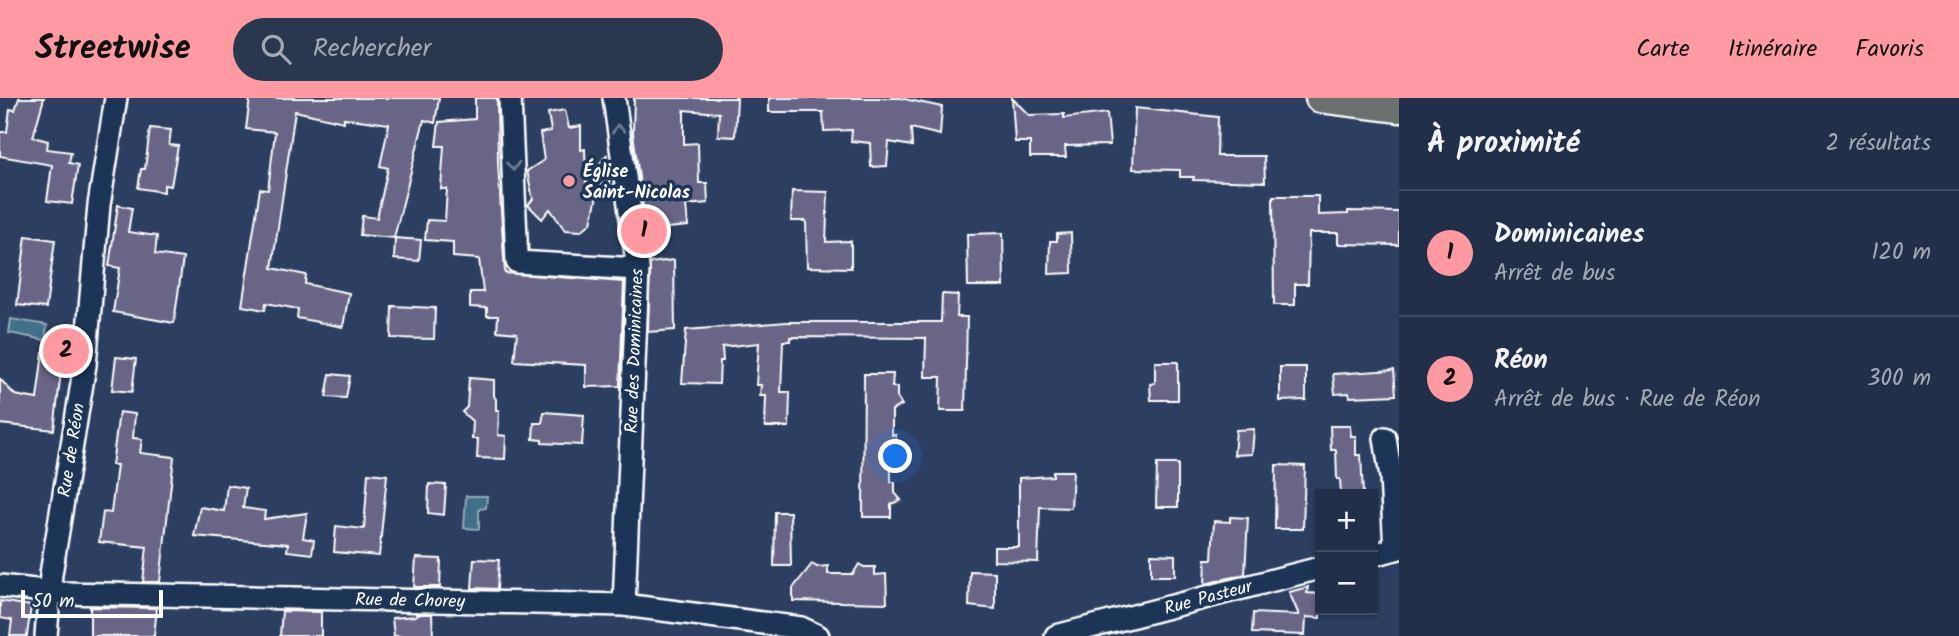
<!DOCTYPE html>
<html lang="fr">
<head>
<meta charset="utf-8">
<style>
  body { margin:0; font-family:Kalam,sans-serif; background:#29374f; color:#f1f3f6 }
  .controls { position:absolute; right:21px; bottom:21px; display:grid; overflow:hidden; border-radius:0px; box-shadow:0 2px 5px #0004 }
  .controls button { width:63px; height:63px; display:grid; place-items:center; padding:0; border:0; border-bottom:2px solid #3e4a60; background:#212f48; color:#f1f3f6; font:35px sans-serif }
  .scale { position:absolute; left:21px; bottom:18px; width:142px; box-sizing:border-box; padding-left:7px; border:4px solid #fff; border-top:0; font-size:19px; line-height:24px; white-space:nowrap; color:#fff; -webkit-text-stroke:5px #1d3557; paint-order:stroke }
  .you { position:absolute; left:896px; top:359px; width:24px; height:24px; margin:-18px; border:5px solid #fff; border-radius:50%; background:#1a73e8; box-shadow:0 0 0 10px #1a73e833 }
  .badge { display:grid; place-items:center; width:46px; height:46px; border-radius:50%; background:#ff9aa2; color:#111; font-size:23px; font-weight:700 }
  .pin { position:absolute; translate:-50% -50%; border:4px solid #fff; box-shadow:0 2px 7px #0006 }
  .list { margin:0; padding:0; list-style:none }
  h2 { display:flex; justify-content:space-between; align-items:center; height:91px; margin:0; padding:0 28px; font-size:30px }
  h2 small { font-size:23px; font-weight:400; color:#a2a9b4 }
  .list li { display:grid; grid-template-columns:46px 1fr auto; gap:21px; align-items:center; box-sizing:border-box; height:126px; padding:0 28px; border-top:2px solid #3e4a60 }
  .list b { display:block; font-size:26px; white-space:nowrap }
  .list p { margin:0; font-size:23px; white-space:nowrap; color:#a2a9b4 }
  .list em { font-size:23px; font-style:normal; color:#a2a9b4 }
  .icon { flex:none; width:38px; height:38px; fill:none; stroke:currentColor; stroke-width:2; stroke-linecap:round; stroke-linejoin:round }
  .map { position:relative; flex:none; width:1399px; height:538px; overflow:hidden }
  header { display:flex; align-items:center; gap:42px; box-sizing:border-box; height:98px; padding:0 35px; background:#ff9aa2; color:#111 }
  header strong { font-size:33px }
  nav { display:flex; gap:38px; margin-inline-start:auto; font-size:24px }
  .search { width:490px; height:63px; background:#29374f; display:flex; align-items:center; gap:18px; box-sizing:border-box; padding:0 24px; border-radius:38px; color:#a2a9b4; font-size:26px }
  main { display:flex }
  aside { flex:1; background:#212f48 }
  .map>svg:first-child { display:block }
</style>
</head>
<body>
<header>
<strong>Streetwise</strong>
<div class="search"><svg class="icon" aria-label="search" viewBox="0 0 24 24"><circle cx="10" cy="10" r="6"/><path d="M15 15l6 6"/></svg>Rechercher</div>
<nav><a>Carte</a><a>Itinéraire</a><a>Favoris</a></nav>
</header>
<main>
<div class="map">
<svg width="1399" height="538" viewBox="0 0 1399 538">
  <rect width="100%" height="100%" fill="#2c3f60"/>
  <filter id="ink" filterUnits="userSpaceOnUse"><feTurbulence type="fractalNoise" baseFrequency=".0143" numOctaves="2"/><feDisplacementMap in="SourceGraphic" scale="14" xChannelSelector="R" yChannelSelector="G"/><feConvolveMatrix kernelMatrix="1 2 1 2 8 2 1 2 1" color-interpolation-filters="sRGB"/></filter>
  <g filter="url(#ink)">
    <g fill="#436f87" stroke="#8ea9b7" stroke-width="2">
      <path d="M11,221L47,227L45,242L9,235Z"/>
      <path d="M466,398H487L486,410L479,411V431L464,430Z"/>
    </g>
    <g fill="#686586" stroke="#fff" stroke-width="2">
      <path d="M19,0H44L33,39L48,43L47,51L71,54L69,65L78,67L72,106L47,103L52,67L0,58V34H7L10,11L15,12Z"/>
      <path d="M250,0H439L435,25L424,22L394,140L360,137L362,118L377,120L388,70L380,68L389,26L344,20V24L295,13L272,170L306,177L305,186L349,195L343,229L297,220L298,211L266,205L265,212L242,208L260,91L268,92L275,34L246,31Z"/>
      <path d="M475,0H497L498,65L505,175L624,184L620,288L586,289V267L514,263L517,235L497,233L498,218H487V210L470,209V194H483L479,161L453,159V144L425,142L427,122L445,123L447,91H441L444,48H436L439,24L475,21Z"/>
      <path d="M634,0H737L735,39L718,38L719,15L684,12V46L698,45L699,85H707L708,105L686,107L688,128L646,132L633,35Z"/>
      <path d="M769,0H900L942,9L940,37L911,30L912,48L889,44L887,68L871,69L870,45L851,43L852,32L824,33L823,14H769Z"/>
      <path d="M1012,0L1029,17L1064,16V20L1107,15L1110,47L1065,48L1066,59H1030V44H1015Z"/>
      <path d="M1135,10L1218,19L1217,58H1264L1265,84L1193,82L1194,79H1180V72L1133,71Z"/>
      <path d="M565,12L569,30L581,28V52L585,51L586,84L607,56L605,65L611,91L600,85L591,125L581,133L565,132L550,111L542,121L528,107L533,101L527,73L544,62L540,35L551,33L548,15Z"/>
      <path d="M150,30L171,32L169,47L178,48L171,88L164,87V94L138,90L141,71H145Z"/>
      <path d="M792,93L828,94L826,144L851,143V170L807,169L806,123H791Z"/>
      <path d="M1273,98H1318V117L1348,116V113L1399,114V147L1338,146V135H1309L1308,186H1295V207H1274Z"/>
      <path d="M118,107L132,110L128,134L157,138L155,156L183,160L174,225L113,214L120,170L109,168Z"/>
      <path d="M1003,135L1004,188H968L967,136Z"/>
      <path d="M1071,135L1072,175L1049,176L1050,143H1057V136Z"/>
      <path d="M26,138L55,142L46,210L17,207Z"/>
      <path d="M395,140L421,142L419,163L394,161Z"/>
      <path d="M674,162L675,232L648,234L650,165Z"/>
      <path d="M942,196L958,197L957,219H967L965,313H940L941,279H925L926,240L790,239V243H783L781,294H790L789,329H765L766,298H760L761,287H756L759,245L722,249L723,263H720L719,286L682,285L686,232L787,224H941Z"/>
      <path d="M392,208L435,210L434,241L391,240Z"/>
      <path d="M43,254L63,257L54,332L0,326V281L15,297L37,301Z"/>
      <path d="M116,259L136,261L132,294L112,292Z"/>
      <path d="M1155,264H1178V302H1151L1150,286L1155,285Z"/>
      <path d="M1280,269H1306V302L1280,303Z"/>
      <path d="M1394,272L1396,297L1350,299L1349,295L1335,296L1333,276Z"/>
      <path d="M330,276L350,278L346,300L326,299Z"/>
      <path d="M864,276H893L892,289H897V299L902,307L892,312V337H896V347L900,354L891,359V384H895V395L901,402L891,406V419H863Z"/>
      <path d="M469,280L494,282V298L496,301V312H499L498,337L506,338L505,361L477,360L478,341H472L473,324L462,314L467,309Z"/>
      <path d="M119,314L135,316L133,340L142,341L140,355L174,359L160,484H143L147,449L99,444L103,414L111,415L117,367H112Z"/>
      <path d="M544,314L584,317L582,347L542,345V342L533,341L534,325H542Z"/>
      <path d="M1330,328H1350L1351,338H1356V357H1361L1363,396H1341L1340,381H1337L1336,352H1331Z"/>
      <path d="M1254,331L1252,356L1234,357L1236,332Z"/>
      <path d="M1157,366H1178V409H1156Z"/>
      <path d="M1276,367L1305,368L1303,431H1275Z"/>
      <path d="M1053,373H1073L1071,410L1040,409L1038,464L994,463V449H1019V380L1053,378Z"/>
      <path d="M368,375L387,377L379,458L334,454L336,428L364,431Z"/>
      <path d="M429,386L446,387L444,417L428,415Z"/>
      <path d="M227,387L246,390L243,410L265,413L264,421L307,415L303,440L314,442L312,456L287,453L288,446L194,438L200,409L224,413Z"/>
      <path d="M775,414H790L791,468H774Z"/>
      <path d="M1230,419L1248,420L1245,476L1205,486L1206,461H1212L1214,423L1230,424Z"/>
      <path d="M1151,456L1175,457V478H1151Z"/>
      <path d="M416,460L441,461L440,489H414Z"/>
      <path d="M474,461L499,462L497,491L472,490Z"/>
      <path d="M812,466L817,469L828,468V476H853L859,466L864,469H875V477L886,476L887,505L793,503V490Z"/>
      <path d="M970,473L995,474V511L969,508Z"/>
      <path d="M1308,489L1307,495L1320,496V520L1306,519L1305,537L1252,535L1253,515L1299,517L1289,494Z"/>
      <path d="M0,503L31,508L27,538H10L12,522L0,520Z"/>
      <path d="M90,509L157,510L154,538H90Z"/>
      <path d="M282,513L321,514V538H280Z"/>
      <path d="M416,516H432L433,538H394L392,520L416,518Z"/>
    </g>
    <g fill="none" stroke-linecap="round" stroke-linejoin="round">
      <g stroke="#fff" stroke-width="26">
        <g id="minor">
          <path d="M510,0L517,164L638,171"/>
          <path d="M614,0L638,171L624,507"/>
          <path d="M1385,340L1391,379L1395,451"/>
          <path d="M1373,457L1399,450"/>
          <path d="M0,488L61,495L624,507L801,530L818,538"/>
          <path d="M46,538L51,476L85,267L99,107L116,0"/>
          <path d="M1056,538L1320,470"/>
        </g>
      </g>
      <g stroke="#fff" stroke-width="33">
        <path id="major" d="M1320,0L1399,10"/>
      </g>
      <use href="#minor" stroke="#1d3557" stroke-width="21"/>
      <use href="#major" stroke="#6a706d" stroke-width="28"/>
    </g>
    <defs><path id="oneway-chevron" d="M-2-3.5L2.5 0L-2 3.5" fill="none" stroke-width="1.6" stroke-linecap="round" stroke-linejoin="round" transform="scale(1.75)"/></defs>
    <g stroke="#6c7c92">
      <use href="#oneway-chevron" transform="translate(618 31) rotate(-98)"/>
      <use href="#oneway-chevron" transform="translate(513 68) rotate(87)"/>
    </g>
  </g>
  <circle fill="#ff9aa2" stroke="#1d3557" stroke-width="2.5" cx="569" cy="83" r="7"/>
  <g text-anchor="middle" stroke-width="7" stroke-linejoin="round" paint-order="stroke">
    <g font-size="18" font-weight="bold" fill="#fff" stroke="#1d3557" text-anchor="start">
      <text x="583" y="79">Église<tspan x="583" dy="21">Saint-Nicolas</tspan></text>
    </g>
    <g font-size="18" fill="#fff" stroke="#1d3557">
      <text transform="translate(634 253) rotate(-88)" y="6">Rue des Dominicaines</text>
      <text transform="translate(71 352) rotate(-81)" y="6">Rue de Réon</text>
      <text transform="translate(1208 499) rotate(-15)" y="6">Rue Pasteur</text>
      <text transform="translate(410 502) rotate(1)" y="6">Rue de Chorey</text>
    </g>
  </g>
</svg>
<div class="controls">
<button>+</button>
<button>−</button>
</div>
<div class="scale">50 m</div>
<div class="you"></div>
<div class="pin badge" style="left:644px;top:133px">1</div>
<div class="pin badge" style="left:66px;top:253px">2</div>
</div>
<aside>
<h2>À proximité<small>2 résultats</small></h2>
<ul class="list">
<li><span class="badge">1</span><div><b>Dominicaines</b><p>Arrêt de bus</p></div><em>120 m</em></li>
<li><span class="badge">2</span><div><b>Réon</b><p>Arrêt de bus · Rue de Réon</p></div><em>300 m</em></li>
</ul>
</aside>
</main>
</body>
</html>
